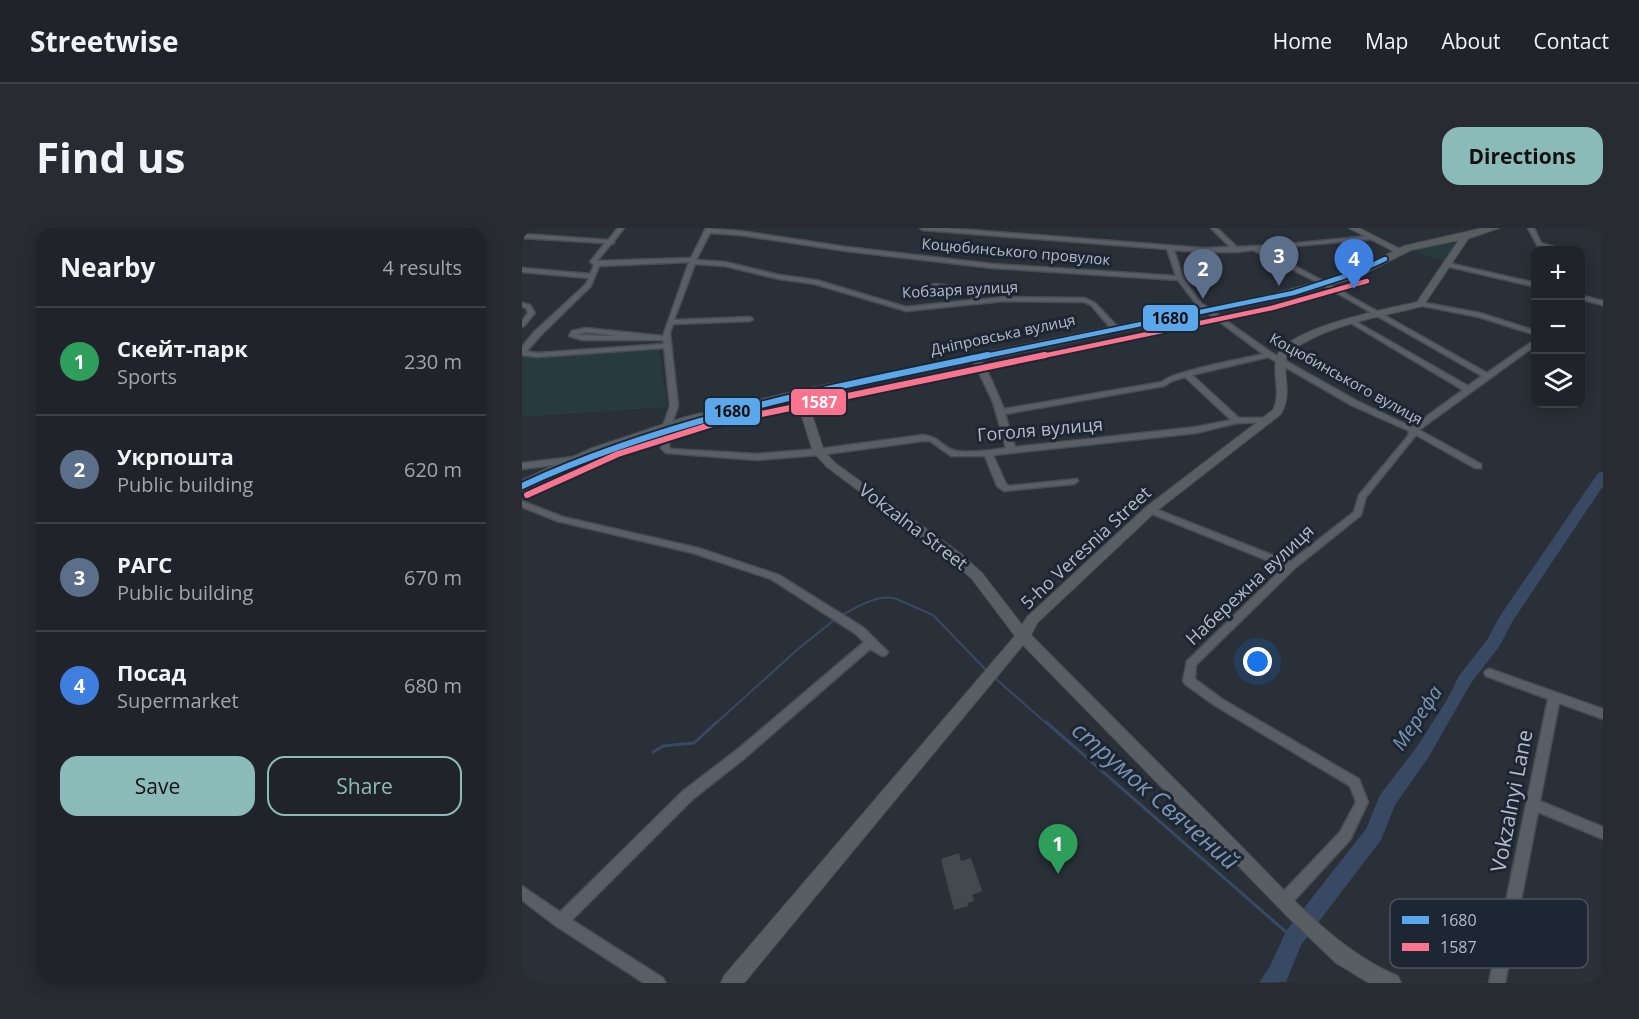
<!DOCTYPE html>
<html lang="en">
<head>
<meta charset="utf-8">
<style>
  body { margin:0; font-family:"Open Sans",sans-serif; background:#282c32; color:#f1f3f6 }
  .controls { position:absolute; right:18px; top:18px; display:grid; overflow:hidden; border-radius:12px; box-shadow:0 3px 15px #0003 }
  .controls button { width:54px; height:54px; display:grid; place-items:center; padding:0; border:0; border-bottom:2px solid #3d4147; background:#20242a; color:#f1f3f6; font:30px sans-serif }
  .you { position:absolute; left:736px; top:434px; width:21px; height:21px; margin:-15px; border:4px solid #fff; border-radius:50%; background:#1a73e8; box-shadow:0 0 0 9px #1a73e833 }
  .badge { display:grid; place-items:center; width:39px; height:39px; border-radius:50%; background:#8bbbb9; color:#fff; font-size:20px; font-weight:700 }
  .pin { position:absolute; translate:-50% -50px; filter:drop-shadow(0 2px 3px #0008) }
  .pin::after { content:''; position:absolute; top:32px; width:21px; height:18px; background:inherit; clip-path:polygon(0 0,100% 0,50% 100%) }
  .list { margin:0; padding:0; list-style:none }
  h2 { display:flex; justify-content:space-between; align-items:center; height:78px; margin:0; padding:0 24px; font-size:26px }
  h2 small { font-size:20px; font-weight:400; color:#a2a4a8 }
  .list li { display:grid; grid-template-columns:39px 1fr auto; gap:18px; align-items:center; box-sizing:border-box; height:108px; padding:0 24px; border-top:2px solid #3d4147 }
  .list b { display:block; font-size:22px; white-space:nowrap }
  .list p { margin:0; font-size:20px; white-space:nowrap; color:#a2a4a8 }
  .list em { font-size:20px; font-style:normal; color:#a2a4a8 }
  .actions { display:flex; gap:12px; padding:18px 24px }
  .actions a { flex:1; padding:14px 0; border:2px solid #8bbbb9; border-radius:18px; text-align:center; font-size:21px; color:#8bbbb9 }
  .actions .main { background:#8bbbb9; color:#111 }
  .icon { flex:none; width:33px; height:33px; fill:none; stroke:currentColor; stroke-width:2; stroke-linecap:round; stroke-linejoin:round }
  .map { position:relative; flex:none; width:1081px; height:755px; overflow:hidden; border-radius:18px }
  header { display:flex; align-items:center; gap:36px; box-sizing:border-box; height:84px; padding:0 30px; background:#20242a; border-bottom:2px solid #3d4147 }
  header strong { font-size:28px }
  nav { display:flex; gap:33px; margin-inline-start:auto; font-size:21px }
  .intro { display:flex; align-items:center; justify-content:space-between; box-sizing:border-box; height:144px; padding:0 36px }
  h1 { margin:0; font-size:42px }
  .button { padding:15px 27px; border-radius:18px; background:#8bbbb9; color:#111; font-size:21px; font-weight:700 }
  main { display:flex; gap:36px; padding:0 36px }
  aside { flex:1; background:#20242a; border-radius:18px; box-shadow:0 3px 15px #0003 }
  .map>svg:first-child { display:block }
</style>
</head>
<body>
<header>
<strong>Streetwise</strong>
<nav><a>Home</a><a>Map</a><a>About</a><a>Contact</a></nav>
</header>
<div class="intro"><h1>Find us</h1><a class="button">Directions</a></div>
<main>
<aside>
<h2>Nearby<small>4 results</small></h2>
<ul class="list">
<li><span class="badge" style="background:#2e9e5b">1</span><div><b>Скейт-парк</b><p>Sports</p></div><em>230 m</em></li>
<li><span class="badge" style="background:#5c6f8a">2</span><div><b>Укрпошта</b><p>Public building</p></div><em>620 m</em></li>
<li><span class="badge" style="background:#5c6f8a">3</span><div><b>РАГС</b><p>Public building</p></div><em>670 m</em></li>
<li><span class="badge" style="background:#3f7fe0">4</span><div><b>Посад</b><p>Supermarket</p></div><em>680 m</em></li>
</ul>
<div class="actions"><a class="main">Save</a><a>Share</a></div>
</aside>
<div class="map">
<svg width="1081" height="755" viewBox="0 0 1081 755">
  <rect width="100%" height="100%" fill="#2a3038"/>
  <g fill="#273a3e">
    <path d="M927,15L935,17L923,33L889,23Z"/>
    <path d="M137,120L145,179L0,189V128Z"/>
  </g>
  <g fill="none" stroke-linecap="round" stroke-linejoin="round">
    <g stroke="#384963" stroke-width="2">
      <path d="M322,386C337,378 354,367 372,370L411,387L464,442"/>
      <path d="M474,451L525,496"/>
      <path d="M193,496L276,421L311,393"/>
    </g>
    <g stroke="#384963" stroke-width="3">
      <path d="M524,494L771,710"/>
      <path d="M131,524L141,518L172,515L195,494"/>
    </g>
    <path fill="#384963" fill-rule="evenodd" d="M1081,244V258L990,394L977,419L949,455L906,530L873,577L859,612L779,717L764,754L737,755L748,738L764,703L844,601L858,567L894,520L925,472L937,448L965,412L978,388L1076,245Z"/>
  </g>
  <path fill="#444950" d="M437,625L439,633L449,630L460,663L450,667L452,673L445,675L446,678L432,682L419,631Z"/>
  <g fill="none" stroke-linecap="round" stroke-linejoin="round">
    <g stroke="#484c53" stroke-width="3">
      <g id="street">
        <path d="M96,0H102L92,13V15L89,16L75,33L169,30L184,0H190L189,1L218,3L324,19L471,36L654,48L645,21L401,2L398,0H423L680,20L708,19L689,0H695L715,19L755,17L848,8L850,9V11L740,21L805,55L965,145L1014,111V117L897,202L959,236V240H953L894,207L844,269L839,287L773,340L674,437L673,451L700,471L837,551L846,574L828,612L768,677L763,679L758,677L756,672L758,667L818,604L834,574L828,558L692,477L663,456L661,453L665,433L762,339L625,284L623,282L628,279L631,280L768,334L832,284L837,267L886,208L887,203L829,177L746,129L670,147L717,190H749V194L715,195L674,205L471,227L484,256L487,258L555,251L556,253L552,256L482,263L475,258L463,228H429L408,213H401L297,227L235,232L144,225L139,220L141,198L148,178L142,120L15,129L0,127V119L12,104L64,56L67,50L0,44V40L68,46L72,37L68,34L83,15L0,10V6L86,12ZM188,5L218,7L324,23L471,40L656,52L675,77L741,126C721,131 651,143 640,154L482,181L469,151L458,130L451,128L450,130L471,174L484,220C473,222 441,226 431,222C418,218 420,210 401,207L297,221L235,226L149,221L147,219L149,198L156,178L148,105L151,96L228,93L231,91L228,89L152,92L173,36L203,38L257,51L293,56L384,83L482,73L562,74L569,77L591,103L598,101L573,75L563,70L482,69L457,72L459,61L412,56L410,57V59L453,64L450,72L384,79L294,52L257,47L203,34L174,32ZM652,22L680,24H715L731,22L801,57L960,148L946,158L831,92H827V94L941,162L890,199L835,173L750,125L679,75L661,50ZM167,34L141,108L63,100L50,103L47,108L60,112H141L142,116L15,125L5,123L18,108L69,58L77,38ZM63,104L96,108L55,107ZM663,149L709,192L674,199L493,219L483,186L642,158L650,153Z"/>
        <path d="M1006,0H1012L1019,15L1042,22H1034L1015,17Z"/>
        <path d="M926,35L1014,55V59L924,38L923,37Z"/>
        <path d="M1058,67L1081,73V77L1058,71Z"/>
        <path d="M898,74L958,85L1014,103V107L957,89L896,77V75Z"/>
        <path d="M0,75L8,77L13,85L2,98L0,99V93L6,85L4,80L0,79Z"/>
        <path d="M52,229L55,230V234L0,241V235Z"/>
        <path d="M0,273L41,289L176,320L257,347L342,400L366,424L364,427L360,428L348,421L224,529L171,571L50,692L141,750L144,755H122L34,698L0,672V658L38,684L161,563L216,521L342,414L334,406L249,351L171,325L35,293L0,279Z"/>
        <path d="M968,441L1081,481V491L1037,475L1018,573L1081,599V611L1016,584L983,755H967L1026,471L964,448L962,445L964,442Z"/>
      </g>
    </g>
    <g stroke="#484c53" stroke-width="2">
      <g id="secondary">
        <path d="M827,0H837L882,23L875,25Z"/>
        <path d="M941,6L948,8L901,78C854,90 806,96 766,125C758,146 772,163 759,186L632,285L515,395L509,407C575,474 642,541 709,608C760,658 809,720 876,748L879,755H847L814,735L765,688L501,417L222,755H199L202,748L493,408L450,351L429,332L305,239L291,224L273,166L274,164H282L283,166L302,223L313,235L439,326L460,345L500,397L505,389L624,279L751,182C760,164 749,146 755,128C766,99 866,81 895,74Z"/>
      </g>
    </g>
    <g stroke="#474c53" stroke-width="2">
      <path id="highway" d="M961,0H977L948,10L889,22L834,50L748,73L278,170L172,195L80,226L0,263V252L70,220L163,189L278,162L747,67L826,46L882,18Z"/>
    </g>
    <use href="#street" fill="#5a5e66" fill-rule="evenodd"/>
    <use href="#secondary" fill="#595d64" fill-rule="evenodd"/>
    <use href="#highway" fill="#5a5d60" fill-rule="evenodd"/>
    <g stroke="#1d2633" stroke-width="8">
      <path id="bus-1-far1" d="M459,129L771,65L833,45L863,31"/>
    </g>
    <g stroke="#1d2633" stroke-width="10">
      <path id="bus-1" d="M0,258C149,189 306,161 466,127"/>
    </g>
    <g stroke="#1d2633" stroke-width="8">
      <path id="bus-2-far1" d="M516,129L750,80L845,53"/>
    </g>
    <g stroke="#1d2633" stroke-width="10">
      <path id="bus-2" d="M5,267L96,226L191,196L523,127"/>
    </g>
    <use href="#bus-1-far1" stroke="#5aa8eb" stroke-width="4.5"/>
    <use href="#bus-1" stroke="#5aa8eb" stroke-width="6"/>
    <use href="#bus-2-far1" stroke="#fc738d" stroke-width="4.5"/>
    <use href="#bus-2" stroke="#fc738d" stroke-width="6"/>
  </g>
  <g text-anchor="middle" stroke-width="6" stroke-linejoin="round" paint-order="stroke">
    <g font-size="15" fill="#b4bcc9" stroke="#1d2633">
      <text transform="translate(494 24) rotate(5)" y="5">Коцюбинського провулок</text>
      <text transform="translate(438 62) rotate(-3)" y="5">Кобзаря вулиця</text>
      <text transform="translate(481 107) rotate(-12)" y="5">Дніпровська вулиця</text>
      <text transform="translate(824 151) rotate(29)" y="5">Коцюбинського вулиця</text>
    </g>
    <g font-size="18" fill="#b4bcc9" stroke="#1d2633">
      <text transform="translate(518 202) rotate(-5)" y="6">Гоголя вулиця</text>
      <text transform="translate(391 299) rotate(37)" y="6">Vokzalna Street</text>
      <text transform="translate(564 320) rotate(-43)" y="6">5-ho Veresnia Street</text>
      <text transform="translate(728 357) rotate(-43)" y="6">Набережна вулиця</text>
    </g>
    <g font-size="20" font-style="italic" fill="#7c92b1" stroke="#1d2633">
      <text transform="translate(895 490) rotate(-56)" y="7">Мерефа</text>
    </g>
    <g font-size="21" fill="#b4bcc9" stroke="#1d2633">
      <text transform="translate(990 573) rotate(-79)" y="7">Vokzalnyi Lane</text>
    </g>
    <g font-size="24" font-style="italic" fill="#7c92b1" stroke="#1d2633">
      <text transform="translate(633 568) rotate(41)" y="8">струмок Свячений</text>
    </g>
  </g>
  <rect x="868" y="671" width="198" height="69" rx="9" fill="#1d2633" stroke="#4a5360" stroke-width="1.5"/>
  <rect x="880" y="688" width="27" height="8" fill="#5aa8eb"/>
  <rect x="880" y="715" width="27" height="8" fill="#fc738d"/>
  <g font-size="16" fill="#b4bcc9">
    <text x="918" y="698">1680</text>
    <text x="918" y="725">1587</text>
  </g>
  <g stroke="#1d2633" stroke-width="2">
    <rect x="620" y="76" width="57" height="28" rx="6" fill="#5aa8eb"/>
    <rect x="268" y="160" width="57" height="28" rx="6" fill="#fc738d"/>
    <rect x="182" y="169" width="57" height="29" rx="6" fill="#5aa8eb"/>
  </g>
  <g font-size="16" text-anchor="middle" font-weight="bold" fill="#fff">
    <text x="297" y="180">1587</text>
  </g>
  <g font-size="16" text-anchor="middle" font-weight="bold" fill="#111">
    <text x="648" y="96">1680</text>
    <text x="210" y="189">1680</text>
  </g>
</svg>
<div class="controls">
<button>+</button>
<button>−</button>
<button><svg class="icon" aria-label="layers" viewBox="0 0 24 24"><path d="M12 4l9 5-9 5-9-5zM3 14l9 5 9-5"/></svg></button>
</div>
<div class="you"></div>
<div class="pin badge" style="left:536px;top:646px;background:#2e9e5b">1</div>
<div class="pin badge" style="left:681px;top:71px;background:#5c6f8a">2</div>
<div class="pin badge" style="left:757px;top:58px;background:#5c6f8a">3</div>
<div class="pin badge" style="left:832px;top:61px;background:#3f7fe0">4</div>
</div>
</main>
</body>
</html>
